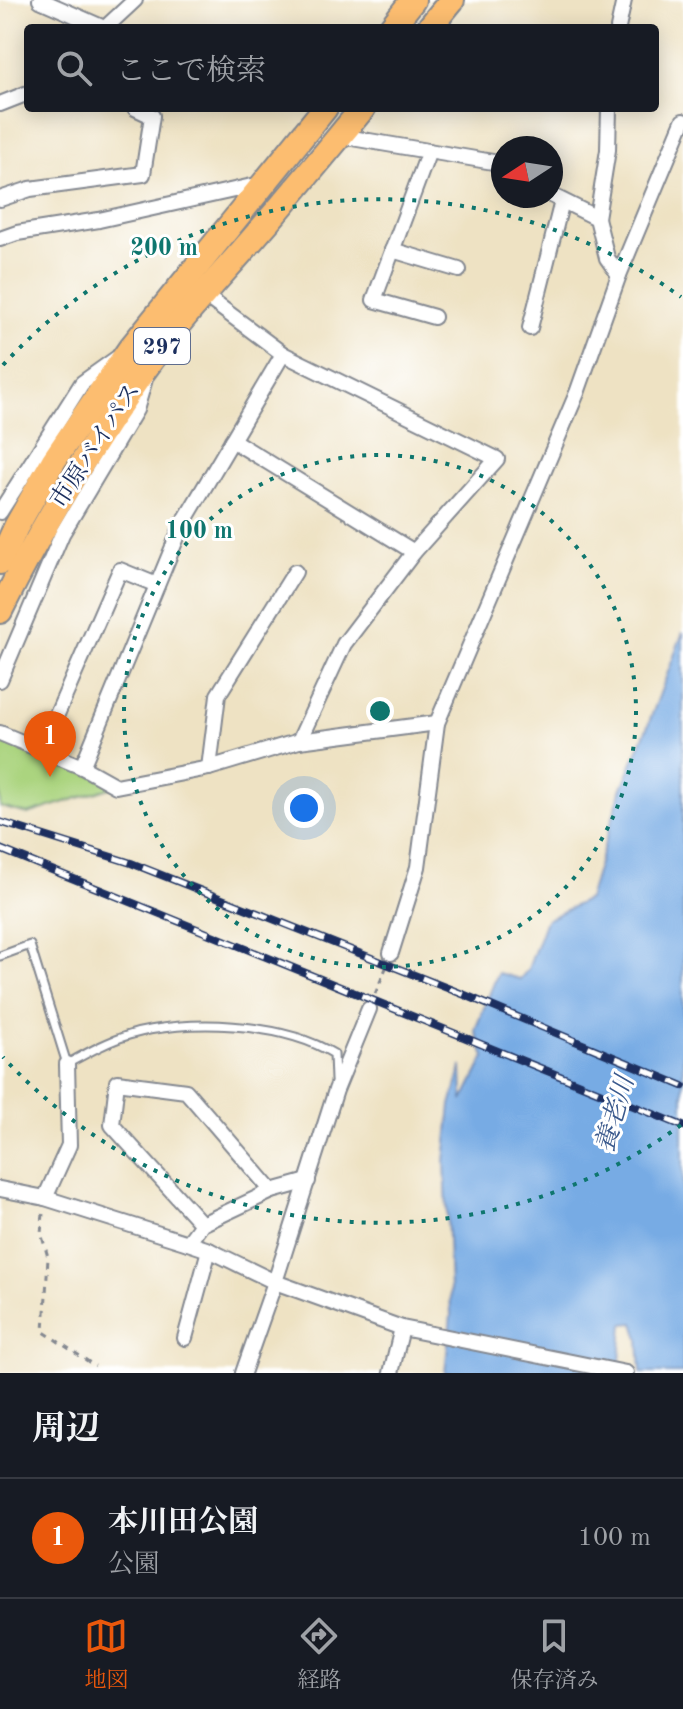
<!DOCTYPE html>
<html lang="ja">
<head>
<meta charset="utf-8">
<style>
  body { margin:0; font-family:"Old Standard TT","Noto Serif JP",serif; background:#242831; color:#f1f3f6 }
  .compass { position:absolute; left:491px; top:136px; width:72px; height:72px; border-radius:50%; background:#171b24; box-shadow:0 4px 20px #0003; rotate:258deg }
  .you { position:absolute; left:304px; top:808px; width:28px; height:28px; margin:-20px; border:6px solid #fff; border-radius:50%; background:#1a73e8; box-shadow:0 0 0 12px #1a73e833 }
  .badge { display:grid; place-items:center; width:52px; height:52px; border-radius:50%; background:#ea580c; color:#fff; font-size:26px; font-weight:700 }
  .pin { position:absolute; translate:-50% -66px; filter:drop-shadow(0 2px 4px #0008) }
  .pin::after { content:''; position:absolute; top:42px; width:28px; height:24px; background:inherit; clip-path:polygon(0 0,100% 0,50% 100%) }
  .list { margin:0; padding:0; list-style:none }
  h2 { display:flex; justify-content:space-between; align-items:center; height:104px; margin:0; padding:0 32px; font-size:34px }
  h2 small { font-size:26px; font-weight:400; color:#9ea1a6 }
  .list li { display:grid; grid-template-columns:52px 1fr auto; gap:24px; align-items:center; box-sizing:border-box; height:120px; padding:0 32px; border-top:2px solid #363941 }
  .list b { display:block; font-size:30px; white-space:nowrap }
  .list p { margin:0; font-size:26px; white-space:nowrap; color:#9ea1a6 }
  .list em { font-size:26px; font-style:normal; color:#9ea1a6 }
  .icon { flex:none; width:44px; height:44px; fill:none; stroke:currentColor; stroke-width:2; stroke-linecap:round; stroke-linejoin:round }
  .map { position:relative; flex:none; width:683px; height:1373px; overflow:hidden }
  .search { position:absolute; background:#171b24; box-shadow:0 4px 20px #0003; left:24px; right:24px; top:24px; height:88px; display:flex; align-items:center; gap:20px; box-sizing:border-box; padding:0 28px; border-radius:8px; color:#9ea1a6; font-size:30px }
  .sheet { height:224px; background:#171b24 }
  nav { display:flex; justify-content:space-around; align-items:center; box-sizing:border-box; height:112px; border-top:2px solid #363941; background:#171b24; font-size:22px; color:#9ea1a6 }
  nav a { display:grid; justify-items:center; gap:4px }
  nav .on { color:#ea580c }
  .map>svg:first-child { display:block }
</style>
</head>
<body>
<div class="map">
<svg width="683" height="1373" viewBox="0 0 683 1373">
  <rect width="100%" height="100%" fill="#fff"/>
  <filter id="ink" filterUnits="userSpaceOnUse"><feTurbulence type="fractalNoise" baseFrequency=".0125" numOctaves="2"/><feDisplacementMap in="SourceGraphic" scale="16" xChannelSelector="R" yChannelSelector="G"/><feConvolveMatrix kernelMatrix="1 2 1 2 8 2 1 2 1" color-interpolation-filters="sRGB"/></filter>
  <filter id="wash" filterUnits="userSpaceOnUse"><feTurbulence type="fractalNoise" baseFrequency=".006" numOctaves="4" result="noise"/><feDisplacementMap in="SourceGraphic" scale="32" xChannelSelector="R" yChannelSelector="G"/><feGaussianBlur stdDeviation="1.8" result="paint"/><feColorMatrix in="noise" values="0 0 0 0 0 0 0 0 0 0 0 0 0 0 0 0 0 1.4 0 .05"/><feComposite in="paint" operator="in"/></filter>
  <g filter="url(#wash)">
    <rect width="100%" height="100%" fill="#eee2c3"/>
    <path fill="#abd47f" stroke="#63826e" stroke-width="2" d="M0,733L116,786L28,814L0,807Z"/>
    <path fill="#77abe4" stroke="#496da1" stroke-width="2" d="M683,632V1373H641L639,1339L634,1323L623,1324L619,1373H445L451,1315L445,1161L451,1105L462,1066L463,1101L485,1057L475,1030L498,973L520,979L528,969L546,920L588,899L621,790L647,728Z"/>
  </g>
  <g filter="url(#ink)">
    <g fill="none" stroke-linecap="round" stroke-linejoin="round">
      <g stroke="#848890" stroke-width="11">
        <path id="service" d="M0,956L30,945L67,1064C87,1053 106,1042 129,1035C185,1018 283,1022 334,1054L335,1080"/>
      </g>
      <g stroke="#848890" stroke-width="18">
        <g id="minor">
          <path d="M40,0L104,28"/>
          <path d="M105,28L135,0"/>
          <path d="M618,28L624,0"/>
          <path d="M0,104L28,93"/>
          <path d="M340,136L493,162L503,168"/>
          <path d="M429,151L374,300L434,317"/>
          <path d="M551,195L597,218L607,258L619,275"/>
          <path d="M0,199L30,189L143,174L152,116L135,108"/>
          <path d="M597,218L608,150L609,108"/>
          <path d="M0,239L17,233L99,220L261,184"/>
          <path d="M392,250L459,270"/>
          <path d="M204,295L283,354L497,459L414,552L344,644L299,741"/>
          <path d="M530,328L562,201"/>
          <path d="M232,440L414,552"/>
          <path d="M0,512L82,383L117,358"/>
          <path d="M0,680L62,534L136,410L145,379"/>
          <path d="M0,733L82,767L116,786L209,768L299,741L437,723"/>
          <path d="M41,751L120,570L157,585"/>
          <path d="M82,767L182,525L283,354"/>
          <path d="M209,768L218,695L295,572"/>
          <path d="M391,953L418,867L437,723L577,393L619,275L683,121"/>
          <path d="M0,1189L45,1198L188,1243L209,1250L275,1282L402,1328L626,1373"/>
          <path d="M45,1198L69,1145L67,1064"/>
          <path d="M202,1224L112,1125L117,1082L186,1091L272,1191"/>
          <path d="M188,1243L202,1224L272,1191L308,1181"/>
          <path d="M185,1338L209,1250"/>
          <path d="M243,1373L275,1282L336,1090L369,1009"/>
          <path d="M391,1373L402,1328"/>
        </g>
      </g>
      <g stroke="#848890" stroke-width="28">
        <g id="trunk">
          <path d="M391,28L413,0"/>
          <path d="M429,28L452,0"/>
          <path d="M0,562L16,527L54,460L130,349L325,108"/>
          <path d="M0,611C48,514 104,422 169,336C197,300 228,268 257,234C293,193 328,150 363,108"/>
        </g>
      </g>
      <g stroke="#848890" stroke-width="3" stroke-dasharray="6 6" stroke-linecap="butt">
        <path d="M375,994L386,968"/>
        <path d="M43,1214L41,1233L48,1257L44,1332L95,1366"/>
      </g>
      <use href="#service" stroke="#fff" stroke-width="7"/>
      <use href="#minor" stroke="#fff" stroke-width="14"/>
      <use href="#trunk" stroke="#fcbd6f" stroke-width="24"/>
      <g stroke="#1b2f5e" stroke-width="8">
        <g id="rail">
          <path d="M0,822L131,863L465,995L683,1086"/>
          <path d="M0,849L683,1126"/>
        </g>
      </g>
      <use href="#rail" stroke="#fff" stroke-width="5" stroke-dasharray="15" stroke-linecap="butt"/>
    </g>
  </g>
  <g fill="none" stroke="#0f766e" stroke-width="4" stroke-dasharray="4 8">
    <circle cx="380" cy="711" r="256"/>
    <path d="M681 1125A512 512 0 0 1 3 1057M3 365A512 512 0 0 1 681 297"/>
  </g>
  <g text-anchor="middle" stroke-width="6" stroke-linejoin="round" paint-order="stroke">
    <rect fill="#fff" stroke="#5f6d8e" stroke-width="2" x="134" y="328" width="56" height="36" rx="6"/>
    <g font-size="22" font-weight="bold" fill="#1b2f5e">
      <text x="162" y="354">297</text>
    </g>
    <g font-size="24" fill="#1b2f5e" stroke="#fff">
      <text transform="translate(95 445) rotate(-57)" y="8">市原バイパス</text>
    </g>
    <g font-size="26" font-style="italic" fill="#3b5a8d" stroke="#fff">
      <text transform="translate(614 1114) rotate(-74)" y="9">養老川</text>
    </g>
  </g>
  <circle cx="380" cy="711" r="12" fill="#0f766e" stroke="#fff" stroke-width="4"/>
  <g font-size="24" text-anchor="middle" font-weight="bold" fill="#0f766e" stroke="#fff" stroke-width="6" stroke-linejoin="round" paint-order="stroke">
    <text x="164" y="255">200 m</text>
    <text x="199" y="538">100 m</text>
  </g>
</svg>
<svg class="compass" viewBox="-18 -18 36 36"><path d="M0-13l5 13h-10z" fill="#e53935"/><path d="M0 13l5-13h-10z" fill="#9ea1a6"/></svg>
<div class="you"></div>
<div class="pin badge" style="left:50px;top:777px">1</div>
<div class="search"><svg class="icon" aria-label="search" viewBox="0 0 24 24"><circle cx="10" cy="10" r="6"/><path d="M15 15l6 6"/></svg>ここで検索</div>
</div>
<section class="sheet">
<h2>周辺<small></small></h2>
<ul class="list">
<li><span class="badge">1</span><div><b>本川田公園</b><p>公園</p></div><em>100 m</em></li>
</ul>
</section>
<nav>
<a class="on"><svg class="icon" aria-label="map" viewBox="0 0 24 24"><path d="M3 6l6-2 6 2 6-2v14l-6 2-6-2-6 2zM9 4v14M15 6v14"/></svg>地図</a>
<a><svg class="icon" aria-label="directions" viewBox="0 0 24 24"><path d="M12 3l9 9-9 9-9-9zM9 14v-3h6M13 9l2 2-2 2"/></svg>経路</a>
<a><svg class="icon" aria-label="saved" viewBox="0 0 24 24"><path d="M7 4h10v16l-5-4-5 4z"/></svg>保存済み</a>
</nav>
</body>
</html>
